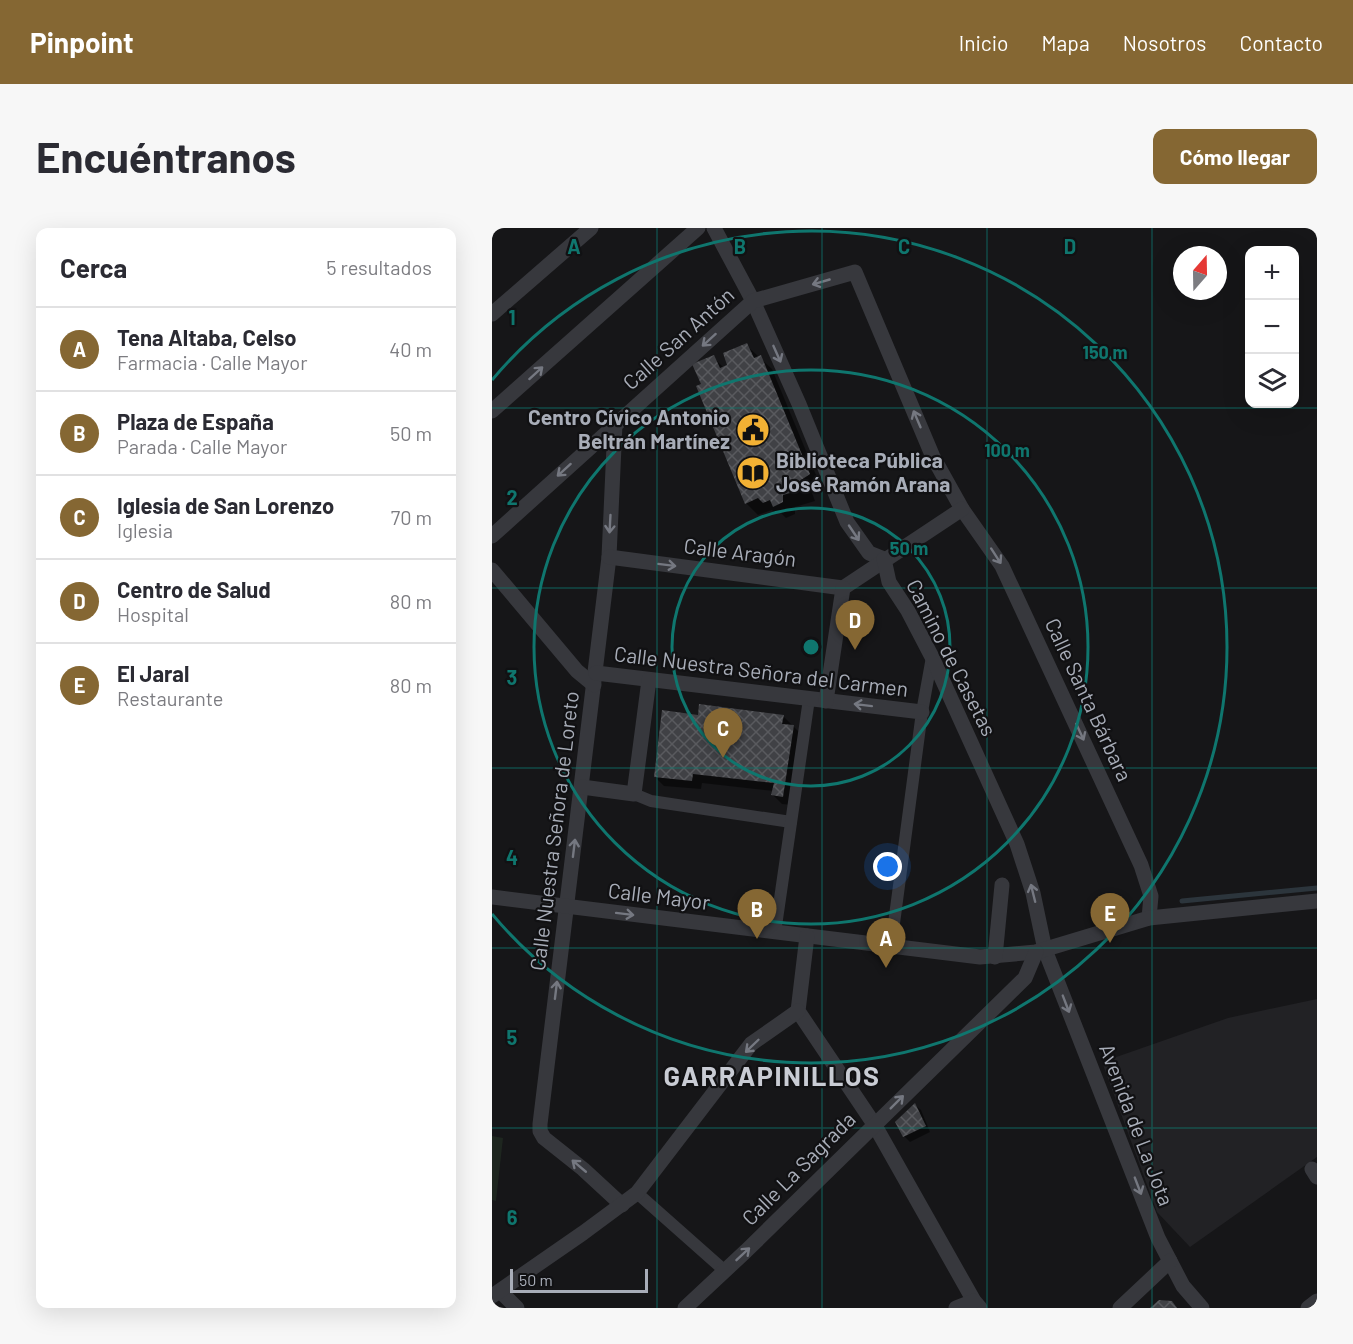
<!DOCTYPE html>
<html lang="es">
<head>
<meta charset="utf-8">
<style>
  body { margin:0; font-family:Barlow,sans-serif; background:#f7f7f7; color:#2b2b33 }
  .controls { position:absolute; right:18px; top:18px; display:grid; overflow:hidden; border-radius:12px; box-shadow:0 6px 24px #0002 }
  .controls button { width:54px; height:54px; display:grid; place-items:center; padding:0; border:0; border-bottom:2px solid #e1e1e2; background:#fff; color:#2b2b33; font:30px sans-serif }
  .compass { position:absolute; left:681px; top:18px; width:54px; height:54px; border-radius:50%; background:#fff; box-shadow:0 6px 24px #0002; rotate:20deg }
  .scale { position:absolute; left:18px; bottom:15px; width:138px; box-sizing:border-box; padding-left:6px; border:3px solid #a8adb8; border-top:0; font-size:16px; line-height:21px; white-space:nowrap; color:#a8adb8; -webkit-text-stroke:4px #111113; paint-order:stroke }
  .you { position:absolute; left:396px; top:639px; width:21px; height:21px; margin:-15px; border:4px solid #fff; border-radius:50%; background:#1a73e8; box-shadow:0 0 0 9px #1a73e833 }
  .badge { display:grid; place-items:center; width:39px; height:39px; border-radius:50%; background:#856733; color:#fff; font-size:20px; font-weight:700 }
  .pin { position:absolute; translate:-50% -50px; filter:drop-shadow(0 2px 3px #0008) }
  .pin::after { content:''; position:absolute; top:32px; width:21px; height:18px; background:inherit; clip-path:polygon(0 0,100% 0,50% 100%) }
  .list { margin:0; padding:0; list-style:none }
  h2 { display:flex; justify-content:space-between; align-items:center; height:78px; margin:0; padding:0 24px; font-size:26px }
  h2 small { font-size:20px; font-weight:400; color:#7c7c81 }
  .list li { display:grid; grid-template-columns:39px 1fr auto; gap:18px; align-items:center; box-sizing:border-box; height:84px; padding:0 24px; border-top:2px solid #e1e1e2 }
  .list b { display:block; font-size:22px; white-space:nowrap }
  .list p { margin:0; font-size:20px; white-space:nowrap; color:#7c7c81 }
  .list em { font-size:20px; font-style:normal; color:#7c7c81 }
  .icon { flex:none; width:33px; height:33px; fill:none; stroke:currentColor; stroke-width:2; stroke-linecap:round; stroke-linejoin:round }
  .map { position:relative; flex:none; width:825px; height:1080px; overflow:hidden; border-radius:12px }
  header { display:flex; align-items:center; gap:36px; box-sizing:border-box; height:84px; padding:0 30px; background:#856733; color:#fff }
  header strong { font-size:28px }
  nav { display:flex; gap:33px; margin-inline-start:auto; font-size:21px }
  .intro { display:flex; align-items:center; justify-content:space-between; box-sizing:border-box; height:144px; padding:0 36px }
  h1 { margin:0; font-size:42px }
  .button { padding:15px 27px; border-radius:12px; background:#856733; color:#fff; font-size:21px; font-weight:700 }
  main { display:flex; gap:36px; padding:0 36px }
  aside { flex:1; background:#fff; border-radius:12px; box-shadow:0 6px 24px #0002 }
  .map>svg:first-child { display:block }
</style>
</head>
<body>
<header>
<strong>Pinpoint</strong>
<nav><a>Inicio</a><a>Mapa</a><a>Nosotros</a><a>Contacto</a></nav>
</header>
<div class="intro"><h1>Encuéntranos</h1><a class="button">Cómo llegar</a></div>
<main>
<aside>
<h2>Cerca<small>5 resultados</small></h2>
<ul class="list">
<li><span class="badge">A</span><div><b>Tena Altaba, Celso</b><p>Farmacia · Calle Mayor</p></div><em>40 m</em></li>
<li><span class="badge">B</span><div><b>Plaza de España</b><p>Parada · Calle Mayor</p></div><em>50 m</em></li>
<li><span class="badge">C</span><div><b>Iglesia de San Lorenzo</b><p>Iglesia</p></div><em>70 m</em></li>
<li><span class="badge">D</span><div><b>Centro de Salud</b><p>Hospital</p></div><em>80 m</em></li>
<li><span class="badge">E</span><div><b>El Jaral</b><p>Restaurante</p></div><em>80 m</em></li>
</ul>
</aside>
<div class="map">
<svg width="825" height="1080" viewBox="0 0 825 1080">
  <defs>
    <pattern id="building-cross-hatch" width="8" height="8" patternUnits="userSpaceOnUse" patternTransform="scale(1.5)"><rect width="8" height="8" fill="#404145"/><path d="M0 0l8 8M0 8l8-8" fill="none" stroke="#595a5e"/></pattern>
  </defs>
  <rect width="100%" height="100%" fill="#161618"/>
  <path fill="#222225" d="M825,771V929L698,1019L665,984L610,834L736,790Z"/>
  <path fill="#1e261f" d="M0,908L11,910L4,973L0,972Z"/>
  <g fill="#0007">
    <path d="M254,117L280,141L329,259L320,265L323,273L303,279V286L294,290L288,284L284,286L280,282L266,287L254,275L211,156L221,129L232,140Z"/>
    <path d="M291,488L311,508L300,577L290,576L281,567L282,563L210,555L209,561L172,558L163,549L207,489Z"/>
    <path d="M423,877L429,882L438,904L418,914L412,908Z"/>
  </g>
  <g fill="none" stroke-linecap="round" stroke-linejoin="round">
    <path stroke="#2c353c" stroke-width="5" d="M690,673L825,660"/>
  </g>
  <g fill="url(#building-cross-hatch)">
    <path d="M255,115L262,130L269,127L318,246L309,252L312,261L291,267V274L281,279L278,272L271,275L266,270L253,276L204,158L209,156L200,136L222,127L228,140L235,137L231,125Z"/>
    <path d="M207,476L292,487L290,496L302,497L291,569L279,567L282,555L201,546L200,553L162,549L170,482L206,487Z"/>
    <path d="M423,875L434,898L411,909L403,894Z"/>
    <path d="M667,1072L680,1073L685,1080H658Z"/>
  </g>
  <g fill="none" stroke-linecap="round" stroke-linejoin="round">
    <g stroke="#37383d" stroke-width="12">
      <path d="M142,566L159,573L299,594"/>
      <path d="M283,705L317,471"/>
      <path d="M399,718L430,484L440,429"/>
      <path d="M145,965L233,1043"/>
    </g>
    <g stroke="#37383d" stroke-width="15">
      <path d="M222,0L261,73L307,176L355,294L377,325L392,331"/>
      <path d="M0,86L99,0"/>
      <path d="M0,183L206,0"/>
      <path d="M123,196L117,329L48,896V903L52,910L91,941L130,977"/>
      <path d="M0,308L261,73L363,44L441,229L470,281L510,338L649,637L659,668L657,690"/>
      <path d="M117,329L351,360L470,281"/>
      <path d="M392,331L397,354L416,383L440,429L525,616L541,665L553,722L666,1010L691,1058L710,1080"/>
      <path d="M0,342L85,443L102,457"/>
      <path d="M104,445L430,484"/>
      <path d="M334,473L351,360"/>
      <path d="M90,559L142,566L157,452"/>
      <path d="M0,669L488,729L544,724L657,690L825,673"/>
      <path d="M315,708L306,783L382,896L482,1073L488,1080"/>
      <path d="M503,729L510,657"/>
      <path d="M820,941L825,949"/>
      <path d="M9,1064L25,1080"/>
      <path d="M0,1068L91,1005L145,965L259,816L306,783"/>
      <path d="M193,1080L254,1023L533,750L544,724"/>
      <path d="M464,1080L482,1073"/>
      <path d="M628,1080L678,1033"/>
      <path d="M816,1080L825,1073"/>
    </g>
  </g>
  <defs><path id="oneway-shaft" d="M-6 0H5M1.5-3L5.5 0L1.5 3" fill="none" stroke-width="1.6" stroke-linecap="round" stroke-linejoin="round" transform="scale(1.5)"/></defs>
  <g stroke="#757881">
    <use href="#oneway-shaft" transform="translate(329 54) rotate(164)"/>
    <use href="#oneway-shaft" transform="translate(217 112) rotate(138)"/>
    <use href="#oneway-shaft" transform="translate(285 126) rotate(66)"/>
    <use href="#oneway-shaft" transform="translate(44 145) rotate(-42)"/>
    <use href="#oneway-shaft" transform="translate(425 191) rotate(-113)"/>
    <use href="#oneway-shaft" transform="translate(72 242) rotate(138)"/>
    <use href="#oneway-shaft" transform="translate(118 296) rotate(93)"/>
    <use href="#oneway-shaft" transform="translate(362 305) rotate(56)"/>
    <use href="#oneway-shaft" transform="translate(504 328) rotate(57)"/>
    <use href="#oneway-shaft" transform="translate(175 337) rotate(7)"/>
    <use href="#oneway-shaft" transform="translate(371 477) rotate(-173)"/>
    <use href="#oneway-shaft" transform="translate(588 504) rotate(65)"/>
    <use href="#oneway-shaft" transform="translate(82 620) rotate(-83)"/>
    <use href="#oneway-shaft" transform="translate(541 665) rotate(-104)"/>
    <use href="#oneway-shaft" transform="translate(133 686) rotate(7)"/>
    <use href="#oneway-shaft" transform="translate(64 762) rotate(-83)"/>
    <use href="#oneway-shaft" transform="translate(574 776) rotate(69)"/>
    <use href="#oneway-shaft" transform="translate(260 818) rotate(136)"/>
    <use href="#oneway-shaft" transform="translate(405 874) rotate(-45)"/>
    <use href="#oneway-shaft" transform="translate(87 938) rotate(-140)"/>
    <use href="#oneway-shaft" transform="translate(646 958) rotate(69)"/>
    <use href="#oneway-shaft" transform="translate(251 1026) rotate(-43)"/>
  </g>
  <path fill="none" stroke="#0f766e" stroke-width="1.5" stroke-opacity="0.55" d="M165,0V1080M330,0V1080M495,0V1080M660,0V1080M0,180H825M0,360H825M0,540H825M0,720H825M0,900H825"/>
  <g fill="none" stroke="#0f766e" stroke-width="3">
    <circle cx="319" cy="419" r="139"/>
    <circle cx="319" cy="419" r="277"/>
    <path d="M0 152A416 416 0 1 1 0 686"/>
  </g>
  <defs>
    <g id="civic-disc" transform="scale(1.725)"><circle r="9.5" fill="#f2b134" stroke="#111113"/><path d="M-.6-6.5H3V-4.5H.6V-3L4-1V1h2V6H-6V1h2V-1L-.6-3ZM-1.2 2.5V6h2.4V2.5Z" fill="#111"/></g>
    <g id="library-disc" transform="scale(1.725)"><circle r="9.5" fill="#f2b134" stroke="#111113"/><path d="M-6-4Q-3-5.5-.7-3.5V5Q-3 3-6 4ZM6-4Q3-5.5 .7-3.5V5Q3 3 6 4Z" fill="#111"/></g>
  </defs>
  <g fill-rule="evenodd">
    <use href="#civic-disc" x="261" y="202"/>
    <use href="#library-disc" x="261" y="245"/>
  </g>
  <g text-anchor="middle" stroke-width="4.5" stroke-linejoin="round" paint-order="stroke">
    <g font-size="21" fill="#a8adb8" stroke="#111113">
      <text transform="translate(187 111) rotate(-42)" y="7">Calle San Antón</text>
      <text transform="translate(248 325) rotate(7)" y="7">Calle Aragón</text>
      <text transform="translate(459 430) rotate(63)" y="7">Camino de Casetas</text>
      <text transform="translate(269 444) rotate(7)" y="7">Calle Nuestra Señora del Carmen</text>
      <text transform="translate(596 472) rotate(65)" y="7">Calle Santa Bárbara</text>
      <text transform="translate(63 603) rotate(-83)" y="7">Calle Nuestra Señora de Loreto</text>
      <text transform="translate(167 669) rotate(7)" y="7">Calle Mayor</text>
      <text transform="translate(644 897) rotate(69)" y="7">Avenida de La Jota</text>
      <text transform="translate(307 941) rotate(-45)" y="7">Calle La Sagrada</text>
    </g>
    <g font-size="21" font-weight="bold" fill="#a8adb8" stroke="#111113" text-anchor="end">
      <text x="238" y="197">Centro Cívico Antonio<tspan x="238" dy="24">Beltrán Martínez</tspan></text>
      <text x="284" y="240" text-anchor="start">Biblioteca Pública<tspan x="284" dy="24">José Ramón Arana</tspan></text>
    </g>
    <g font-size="27" font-weight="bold" letter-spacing="1.5" fill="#c9ccd4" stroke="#111113">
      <text x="280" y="858">GARRAPINILLOS</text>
    </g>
  </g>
  <g font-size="20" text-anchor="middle" font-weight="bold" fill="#0f766e" stroke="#111113" stroke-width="4.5" stroke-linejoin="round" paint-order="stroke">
    <text x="82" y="26">A</text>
    <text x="248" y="26">B</text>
    <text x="412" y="26">C</text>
    <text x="578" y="26">D</text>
    <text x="20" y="97">1</text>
    <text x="20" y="277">2</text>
    <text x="20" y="457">3</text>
    <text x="20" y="637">4</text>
    <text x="20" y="817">5</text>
    <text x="20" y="997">6</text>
  </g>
  <circle cx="319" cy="419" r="9" fill="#0f766e" stroke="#111113" stroke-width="3"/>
  <g font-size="18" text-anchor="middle" font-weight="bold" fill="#0f766e" stroke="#111113" stroke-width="4.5" stroke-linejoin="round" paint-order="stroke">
    <text x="613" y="131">150 m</text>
    <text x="515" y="229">100 m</text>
    <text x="417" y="327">50 m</text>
  </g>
</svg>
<div class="controls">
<button>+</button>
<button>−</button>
<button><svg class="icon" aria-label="layers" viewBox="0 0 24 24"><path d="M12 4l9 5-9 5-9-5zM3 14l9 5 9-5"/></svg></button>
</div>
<svg class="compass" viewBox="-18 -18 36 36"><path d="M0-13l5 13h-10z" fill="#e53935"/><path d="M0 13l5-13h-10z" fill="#7c7c81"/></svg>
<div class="scale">50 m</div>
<div class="you"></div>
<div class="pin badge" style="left:394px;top:740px">A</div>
<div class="pin badge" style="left:265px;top:711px">B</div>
<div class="pin badge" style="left:231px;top:530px">C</div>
<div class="pin badge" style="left:363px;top:422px">D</div>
<div class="pin badge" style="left:618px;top:715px">E</div>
</div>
</main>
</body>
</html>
